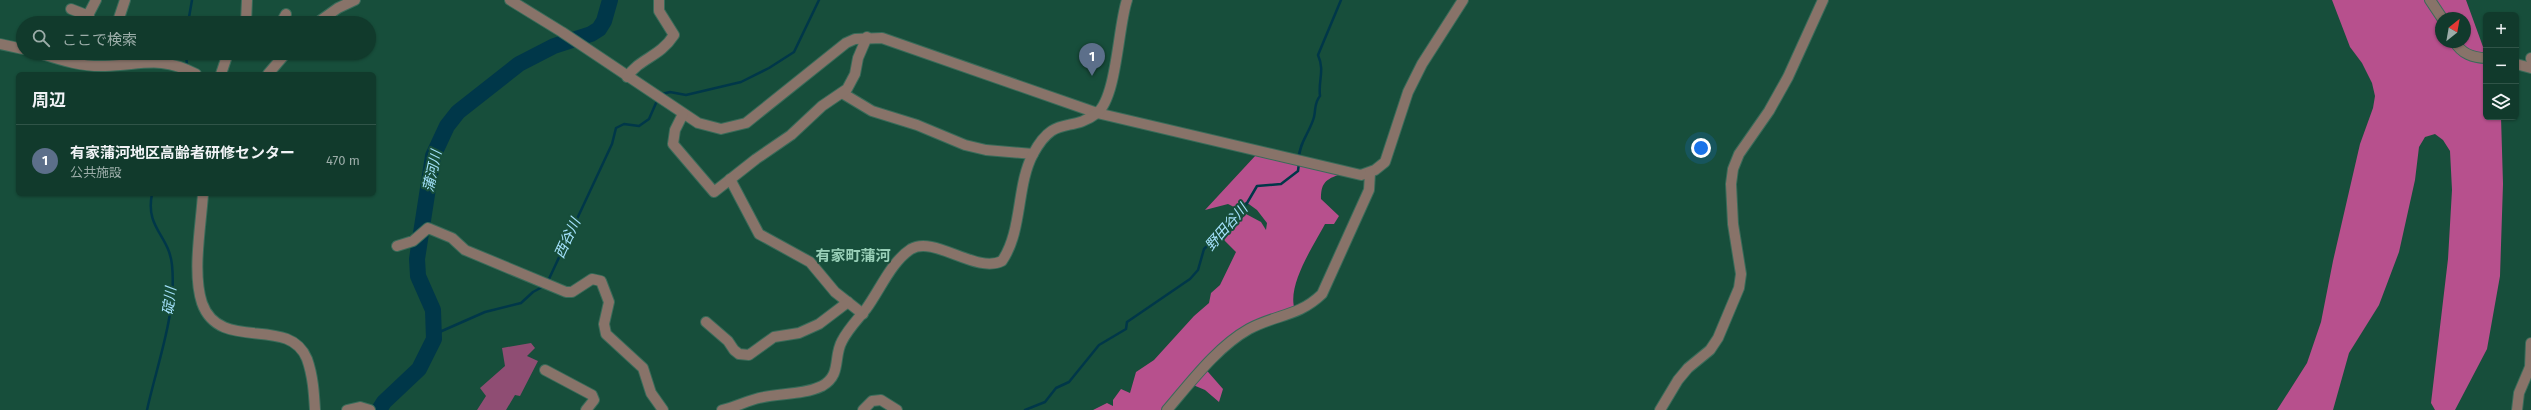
<!DOCTYPE html>
<html lang="ja">
<head>
<meta charset="utf-8">
<style>
  body { margin:0; font-family:"Fira Sans","Noto Sans JP",sans-serif; background:#1a4134; color:#f1f3f6 }
  .controls { position:absolute; right:12px; top:12px; display:grid; overflow:hidden; border-radius:6px; box-shadow:0 1px 3px #0004 }
  .controls button { width:36px; height:36px; display:grid; place-items:center; padding:0; border:0; border-bottom:1px solid #305448; background:#113a2c; color:#f1f3f6; font:20px sans-serif }
  .compass { position:absolute; left:2435px; top:12px; width:36px; height:36px; border-radius:50%; background:#113a2c; box-shadow:0 1px 3px #0004; rotate:31deg }
  .you { position:absolute; left:1701px; top:148px; width:14px; height:14px; margin:-10px; border:3px solid #fff; border-radius:50%; background:#1a73e8; box-shadow:0 0 0 6px #1a73e833 }
  .badge { display:grid; place-items:center; width:26px; height:26px; border-radius:50%; background:#95b2f1; color:#fff; font-size:13px; font-weight:700 }
  .pin { position:absolute; translate:-50% -33px; filter:drop-shadow(0 1px 2px #0008) }
  .pin::after { content:''; position:absolute; top:21px; width:14px; height:12px; background:inherit; clip-path:polygon(0 0,100% 0,50% 100%) }
  .list { margin:0; padding:0; list-style:none }
  h2 { display:flex; justify-content:space-between; align-items:center; height:52px; margin:0; padding:0 16px; font-size:17px }
  h2 small { font-size:13px; font-weight:400; color:#9cada9 }
  .list li { display:grid; grid-template-columns:26px 1fr auto; gap:12px; align-items:center; box-sizing:border-box; height:72px; padding:0 16px; border-top:1px solid #305448 }
  .list b { display:block; font-size:15px; white-space:nowrap }
  .list p { margin:0; font-size:13px; white-space:nowrap; color:#9cada9 }
  .list em { font-size:13px; font-style:normal; color:#9cada9 }
  .icon { flex:none; width:22px; height:22px; fill:none; stroke:currentColor; stroke-width:2; stroke-linecap:round; stroke-linejoin:round }
  .map { position:relative; flex:none; width:2531px; height:410px; overflow:hidden }
  .search { position:absolute; background:#113a2c; box-shadow:0 1px 3px #0004; left:16px; top:16px; width:360px; height:44px; display:flex; align-items:center; gap:10px; box-sizing:border-box; padding:0 14px; border-radius:22px; color:#9cada9; font-size:15px }
  .panel { position:absolute; background:#113a2c; box-shadow:0 1px 3px #0004; left:16px; top:72px; width:360px; height:124px; border-radius:6px }
  .map>svg:first-child { display:block }
</style>
</head>
<body>
<div class="map">
<svg width="2531" height="410" viewBox="0 0 2531 410">
  <rect width="100%" height="100%" fill="#174e3b"/>
  <path fill="#8f4d73" d="M531,343L535,348L527,356L538,361L520,396L515,395L506,410H477L486,396L480,388L505,366L502,348Z"/>
  <g fill="#b7508d" fill-rule="evenodd">
    <path d="M2332,0H2466L2486,55V117H2501L2503,184L2500,276L2487,349L2455,410H2435L2431,403L2448,259L2452,190L2450,151L2443,140L2435,134L2425,137L2419,147L2415,180L2399,252L2379,305L2349,353L2333,410H2277L2307,363L2321,322L2333,261L2360,144L2373,108L2375,96L2372,83L2362,63L2350,47ZM2441,18H2465V42H2441Z"/>
    <path d="M1256,155L1338,175C1324,180 1321,185 1321,199L1339,216L1334,224H1325C1314,245 1286,286 1295,310L1260,320L1202,365L1223,389L1219,402L1205,390L1186,382L1162,410H1093L1107,403L1113,406V400L1121,389L1130,393L1136,372L1154,360L1194,316L1209,303L1211,293L1220,285L1236,252L1224,240L1246,214L1261,222L1266,230L1267,223L1257,210L1246,202L1236,208L1228,204L1205,210Z"/>
  </g>
  <g fill="none" stroke-linecap="round" stroke-linejoin="round">
    <g stroke="#003749" stroke-width="2.5">
      <path d="M188,23L192,0"/>
      <path d="M186,53L187,66"/>
      <path d="M662,94L670,92L686,95L741,82L769,68L794,52L819,0"/>
      <path d="M1299,158C1299,143 1310,132 1314,117C1316,109 1314,103 1320,96C1318,80 1325,71 1318,55L1341,0"/>
      <path d="M548,281L612,144L616,128L624,124L639,126L649,119L656,103"/>
      <path d="M435,334L485,312L521,303L533,292L544,286"/>
      <path d="M147,410C157,364 177,313 172,265C169,235 145,228 152,194"/>
      <path d="M1025,410L1045,402L1056,388L1069,382L1099,345L1126,329L1127,322L1190,279L1198,270L1204,249L1240,215L1257,186L1281,184L1298,171L1299,163"/>
    </g>
    <path stroke="#003749" stroke-width="16" d="M379,410L384,402L419,369L434,339L433,310L418,276L417,259L433,156L447,126L458,112L519,64L554,46L591,34L599,29L604,21L610,0"/>
    <g stroke="#396b59" stroke-width="12">
      <g id="minor">
        <path d="M125,0L119,18L126,23"/>
        <path d="M510,0L562,32L698,123L721,129L746,123L846,43L855,39L882,38L1097,113L1361,175L1375,170L1385,162L1408,92L1422,64L1463,0"/>
        <path d="M2430,0L2442,18"/>
        <path d="M71,9L89,16"/>
        <path d="M84,23L96,0"/>
        <path d="M246,23L247,0"/>
        <path d="M281,23L286,14"/>
        <path d="M317,23L338,8L355,0"/>
        <path d="M2455,42C2461,53 2473,58 2486,58"/>
        <path d="M0,44L23,49"/>
        <path d="M39,53C61,60 82,67 105,66C142,65 160,55 196,74"/>
        <path d="M2531,58V59"/>
        <path d="M2516,64L2531,68"/>
        <path d="M221,74L228,53"/>
        <path d="M268,74L286,53"/>
        <path d="M627,77C641,57 659,58 674,35L659,11V0"/>
        <path d="M842,93L872,111L917,125L965,145L986,150L1033,154"/>
        <path d="M683,114L675,130L673,144L714,192L756,159L791,135L822,106L847,89L855,74L858,58L867,37"/>
        <path d="M730,179L759,234L810,262L835,292L863,314"/>
        <path d="M203,194C201,226 192,273 202,303C220,354 289,314 307,359C313,376 314,393 315,410"/>
        <path d="M397,246L413,241L428,228L452,238L465,250L566,292H572L592,279L601,281L609,302L604,324L606,334L643,368L651,393L663,410"/>
        <path d="M706,322L728,341L734,350L739,354L749,355L774,337L799,333L819,324L848,302"/>
        <path d="M545,370L592,395L594,400L586,410"/>
        <path d="M347,410L360,407L370,410"/>
        <path d="M722,410C735,407 747,401 759,398C780,393 803,395 822,386C842,375 833,357 842,341C848,329 858,319 866,309C880,290 891,262 911,249C934,235 976,274 1002,261C1023,230 1016,186 1033,154C1055,113 1070,134 1097,113C1117,97 1118,26 1127,0"/>
        <path d="M863,410L872,401L881,400L897,410"/>
        <path d="M1167,410C1191,382 1217,347 1249,329C1277,314 1298,317 1322,294L1369,190L1370,173"/>
        <path d="M1660,410L1678,380L1688,368L1710,350L1718,338L1739,288L1741,274L1733,224L1731,184L1733,169L1739,154L1769,111L1788,77L1823,0"/>
        <path d="M2517,410L2519,393L2530,367L2531,343"/>
      </g>
    </g>
    <use href="#minor" stroke="#887369" stroke-width="10"/>
  </g>
  <g text-anchor="middle" stroke-width="4" stroke-linejoin="round" paint-order="stroke">
    <g font-size="14" font-style="italic" fill="#a5e3fd" stroke="#174e3b">
      <text transform="translate(432 171) rotate(-78)" y="5">蒲河川</text>
      <text transform="translate(1226 227) rotate(-49)" y="5">野田谷川</text>
      <text transform="translate(567 238) rotate(-65)" y="5">西谷川</text>
      <text transform="translate(169 301) rotate(-83)" y="5">碇川</text>
    </g>
    <g font-size="15" font-weight="bold" fill="#98cfb7" stroke="#174e3b">
      <text x="853" y="261">有家町蒲河</text>
    </g>
  </g>
</svg>
<div class="controls">
<button>+</button>
<button>−</button>
<button><svg class="icon" aria-label="layers" viewBox="0 0 24 24"><path d="M12 4l9 5-9 5-9-5zM3 14l9 5 9-5"/></svg></button>
</div>
<svg class="compass" viewBox="-18 -18 36 36"><path d="M0-13l5 13h-10z" fill="#e53935"/><path d="M0 13l5-13h-10z" fill="#9cada9"/></svg>
<div class="you"></div>
<div class="pin badge" style="left:1092px;top:76px;background:#5c6f8a">1</div>
<div class="search"><svg class="icon" aria-label="search" viewBox="0 0 24 24"><circle cx="10" cy="10" r="6"/><path d="M15 15l6 6"/></svg>ここで検索</div>
<section class="panel">
<h2>周辺<small></small></h2>
<ul class="list">
<li><span class="badge" style="background:#5c6f8a">1</span><div><b>有家蒲河地区高齢者研修センター</b><p>公共施設</p></div><em>470 m</em></li>
</ul>
</section>
</div>
</body>
</html>
